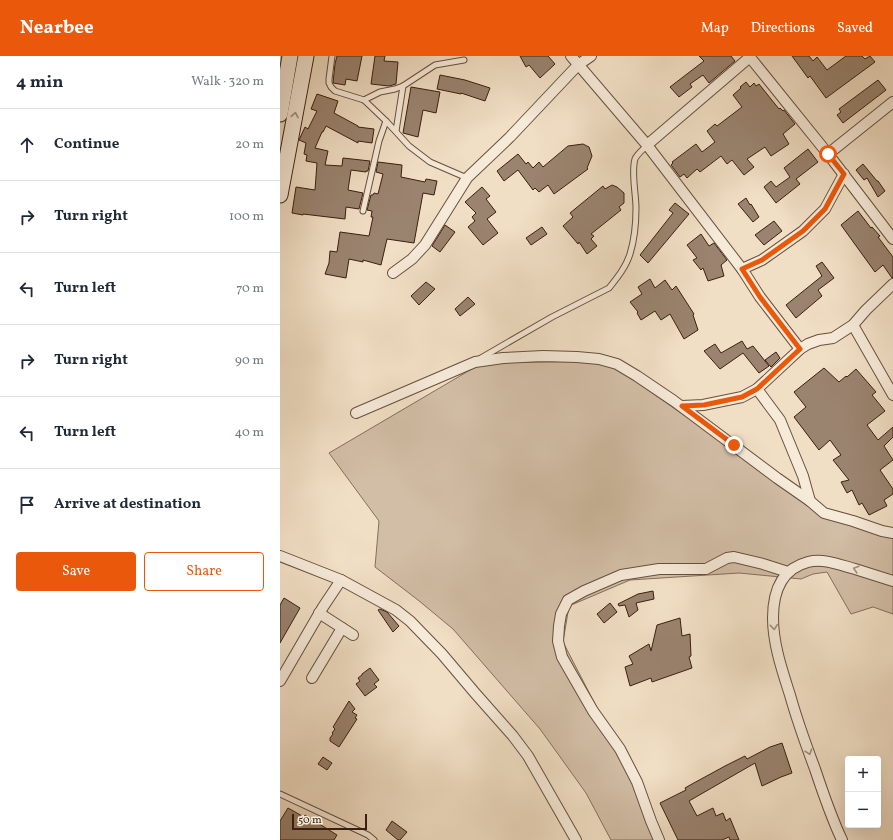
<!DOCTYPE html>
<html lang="en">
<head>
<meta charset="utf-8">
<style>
  body { margin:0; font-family:Vollkorn,serif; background:#f2f2f3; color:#1f2937 }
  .controls { position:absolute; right:12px; bottom:12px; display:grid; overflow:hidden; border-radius:4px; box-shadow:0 4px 16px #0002 }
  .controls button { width:36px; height:36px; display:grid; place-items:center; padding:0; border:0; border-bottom:1px solid #e0e1e3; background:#fff; color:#1f2937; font:20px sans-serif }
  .scale { position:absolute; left:12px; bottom:10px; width:75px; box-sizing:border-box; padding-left:4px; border:2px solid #3b1f11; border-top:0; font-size:11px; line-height:14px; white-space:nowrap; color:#3b1f11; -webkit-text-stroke:3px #f6ead9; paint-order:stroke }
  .stop { position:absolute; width:12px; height:12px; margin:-9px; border:3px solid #ea580c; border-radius:50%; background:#fff }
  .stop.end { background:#ea580c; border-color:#fff; box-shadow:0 1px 4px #0008 }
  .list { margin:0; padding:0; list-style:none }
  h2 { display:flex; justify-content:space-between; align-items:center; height:52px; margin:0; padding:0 16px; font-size:17px }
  h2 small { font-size:13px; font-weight:400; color:#747a83 }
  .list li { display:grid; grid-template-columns:26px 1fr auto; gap:12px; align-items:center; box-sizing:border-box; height:72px; padding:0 16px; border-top:1px solid #e0e1e3 }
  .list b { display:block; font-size:15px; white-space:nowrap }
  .list em { font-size:13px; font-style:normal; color:#747a83 }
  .actions { display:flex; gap:8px; padding:12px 16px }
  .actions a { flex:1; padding:9px 0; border:1px solid #ea580c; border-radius:4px; text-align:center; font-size:14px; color:#ea580c }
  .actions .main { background:#ea580c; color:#fff }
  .icon { flex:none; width:22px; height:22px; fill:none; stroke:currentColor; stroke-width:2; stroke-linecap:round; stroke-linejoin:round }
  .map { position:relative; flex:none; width:613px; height:784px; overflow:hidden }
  header { display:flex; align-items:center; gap:24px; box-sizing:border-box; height:56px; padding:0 20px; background:#ea580c; color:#fff }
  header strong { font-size:19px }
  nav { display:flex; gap:22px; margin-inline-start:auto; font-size:14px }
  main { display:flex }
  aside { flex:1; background:#fff }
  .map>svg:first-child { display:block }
</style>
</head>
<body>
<header>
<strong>Nearbee</strong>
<nav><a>Map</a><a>Directions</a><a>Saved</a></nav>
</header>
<main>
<aside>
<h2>4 min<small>Walk · 320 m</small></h2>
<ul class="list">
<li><svg class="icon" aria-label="ahead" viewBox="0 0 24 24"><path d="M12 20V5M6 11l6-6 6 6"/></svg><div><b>Continue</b></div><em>20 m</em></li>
<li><svg class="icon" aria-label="right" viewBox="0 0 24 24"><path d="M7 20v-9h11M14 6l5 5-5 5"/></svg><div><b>Turn right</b></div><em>100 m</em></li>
<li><svg class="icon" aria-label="left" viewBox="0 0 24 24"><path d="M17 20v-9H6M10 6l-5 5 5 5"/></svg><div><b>Turn left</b></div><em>70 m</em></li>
<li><svg class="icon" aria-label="right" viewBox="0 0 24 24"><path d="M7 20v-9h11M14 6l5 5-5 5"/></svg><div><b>Turn right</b></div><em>90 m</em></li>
<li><svg class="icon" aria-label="left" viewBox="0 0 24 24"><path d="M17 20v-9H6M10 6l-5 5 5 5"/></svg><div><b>Turn left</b></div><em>40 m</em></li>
<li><svg class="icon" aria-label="arrive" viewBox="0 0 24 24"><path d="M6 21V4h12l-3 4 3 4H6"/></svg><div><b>Arrive at destination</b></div></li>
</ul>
<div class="actions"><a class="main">Save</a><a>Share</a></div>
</aside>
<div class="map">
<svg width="613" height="784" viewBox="0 0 613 784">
  <rect width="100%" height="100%" fill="#f1dfc5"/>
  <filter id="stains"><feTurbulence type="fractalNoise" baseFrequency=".005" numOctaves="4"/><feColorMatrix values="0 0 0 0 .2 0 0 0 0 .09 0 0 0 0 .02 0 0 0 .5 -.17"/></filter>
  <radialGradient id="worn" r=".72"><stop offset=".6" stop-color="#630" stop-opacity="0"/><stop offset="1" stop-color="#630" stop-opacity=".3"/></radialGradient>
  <path fill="#d2bea6" stroke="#866e5c" d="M326,305L549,460L613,482V558L593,551L571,558L547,516L533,518L521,523L459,517L350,524L289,550L283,586L316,650L365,740L379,784H331L306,737L260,673L173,573L138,544L95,511L99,465L49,397L202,307Z"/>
  <g fill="#9a836f" stroke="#3b1f11">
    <path d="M57,0H82L77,25L66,23L65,29L53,27L55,8Z"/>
    <path d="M95,0H105L104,5L118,6L116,28L109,30L91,28Z"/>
    <path d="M240,0H268L275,8L260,22L249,9L246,11Z"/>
    <path d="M419,0H451L455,5L429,27L423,19L410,28L412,31L399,41L390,31L424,5Z"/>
    <path d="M512,0H529L533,5L537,1L547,14L566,0H582L585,3L590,0L595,6L546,42L530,20L528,22Z"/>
    <path d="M160,19L185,24L210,32L205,45L181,37V38L157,33Z"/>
    <path d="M598,24L606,34L563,67L557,59L561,56L559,53Z"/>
    <path d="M466,26L470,31L474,27L476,30L479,28L499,53L500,52L503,55L504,54L515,68L503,78L509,88L491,100L485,91L467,103L474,111L464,119L452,104L447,108L441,100L420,116L417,113L407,122L404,118L400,121L391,109L393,107L392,106L416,88L422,96L435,86L427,75L435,68L437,70L462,51L453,39L461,32L460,31Z"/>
    <path d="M131,31L160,36L156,57L143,54L138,81L123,77Z"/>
    <path d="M37,38L58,45L54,57L78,70V71L94,73L92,87L78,85V87L46,70L43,76H42L35,92L48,95L45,109L62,110L63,102L90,105L88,115H86V116L71,114L68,134L83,137L79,153L66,151L65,163L23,158V159L12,157L16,131L35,134L37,107L26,105L27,99L24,98L26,87L19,84L25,71L28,73L37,55L31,53Z"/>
    <path d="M303,88L309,91L312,100L307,112L308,113L274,138L268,129L259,136L255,132L253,134L238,114L224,125L217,115L238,98L246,108L248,106L253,112L259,106L263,111L288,90Z"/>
    <path d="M528,93L538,106L516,123L520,128L496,147L484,131L491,125L496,131L510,121L504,112Z"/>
    <path d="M98,106L122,109L121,121L145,126L146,123L157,125L154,139L143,137L134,187L107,183L101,209L83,204V206L69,203L66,222L45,218L49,207L50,195L57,196L60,176L89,180L93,161H91L92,155L87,154L91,139H93L94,137L98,138L103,118L96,116Z"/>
    <path d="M583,108L597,125H598L605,135L598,141L587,122L584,124L576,114Z"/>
    <path d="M332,129L337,131L344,137V147L339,151L341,154L311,178L314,180L311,183L317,190L307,198L299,186L298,188L283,170L293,161L290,157L323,130L325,133Z"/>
    <path d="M202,131L210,140L206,143L216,156L207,163L218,177L203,189L188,171L195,165L192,161L196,157L185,146Z"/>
    <path d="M466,142L470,149L471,148L479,161L473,166L458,148Z"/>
    <path d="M395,147L409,158L368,207L360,199L393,157L389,154Z"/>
    <path d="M578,155L591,172L592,171L600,180L598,181L613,201V222H612L603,209L595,216L561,169Z"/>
    <path d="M494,165L502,175L484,189L475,179Z"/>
    <path d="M165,169L175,176L160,196L152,190Z"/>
    <path d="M262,171L267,178L251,189L246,182Z"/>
    <path d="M421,178L429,190L434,187L447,204L441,209L444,220L428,225L423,212L421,214L413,204L417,202L407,189Z"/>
    <path d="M542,206L554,222L538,234L542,240L516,262L506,249L542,220L536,210Z"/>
    <path d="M370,223L375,232L385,224L392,234L396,230L414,258L413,259L418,274L404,283L390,258L381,264L375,255L361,264L357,257L358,256L350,246L362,238L358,231Z"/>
    <path d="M146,226L155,233L139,249L131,240Z"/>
    <path d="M188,241L195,248L180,260L175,253Z"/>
    <path d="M462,285L467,293L473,290L489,310L479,317L463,297L440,313L424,295L435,288L441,297Z"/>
    <path d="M496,296L500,302L491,311L485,304Z"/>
    <path d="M544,312L559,326L566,320L567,321L576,313L596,336L592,339L605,355L587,369L598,384L613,371V381L604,390L613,404L600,414L613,433V438L604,444L607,450L589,459L582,447L579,449L572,434L567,437L561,426L569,424L553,404L561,399L550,384L539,394L514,361L526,351L514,336Z"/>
    <path d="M373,535L374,543L356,547L358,554L349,561L345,549L339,550L338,548L358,538Z"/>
    <path d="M4,542L20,552L0,587V549Z"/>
    <path d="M330,547L337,556L324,567L317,558Z"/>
    <path d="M100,553L107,556L119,570L113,576L98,554Z"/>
    <path d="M400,562L402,580L410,578L411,600L409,601L412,612L372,626L371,622L350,630L345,611L353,608L349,600L369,588L371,595L377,569Z"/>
    <path d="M90,612L99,624L94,628L97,631L85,640L76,628L80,625L78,622L82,619V618Z"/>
    <path d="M69,645L75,653L72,656L77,659L75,662L77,663L59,691L50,685V682L53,678L52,677L55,673L53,671Z"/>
    <path d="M502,687L512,717L501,721L482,730L475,707L409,745L417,760L433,752L436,760L443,757L446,765L450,762L459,784H450L449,781L442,784H398L380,747L406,734L405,732L412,728L445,710L465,700L467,703L490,691Z"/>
    <path d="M43,701L52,707L47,714L38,708Z"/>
    <path d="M8,752L24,761L25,759L57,779L54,784H0V765Z"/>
    <path d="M112,765L127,776L120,784H118L106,774Z"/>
  </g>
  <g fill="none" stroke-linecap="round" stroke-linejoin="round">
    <g stroke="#684f3e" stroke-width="7">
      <g id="lane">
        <path d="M52,0L49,23V27L51,31L55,35L84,44L106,65L129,90L150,106L187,122"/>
        <path d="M84,44L100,36L115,33L123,30L155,9L184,4"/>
        <path d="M116,75L123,30"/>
        <path d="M83,155L99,85L106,65"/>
        <path d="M201,302L272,261L329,232C337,222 346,211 350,198C354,185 356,166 356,152C356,138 351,116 355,103C357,98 364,93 367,89"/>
        <path d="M0,738L88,779L94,784"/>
      </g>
    </g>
    <g stroke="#684f3e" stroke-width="12">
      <g id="street">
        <path d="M291,0L367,89L462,213L480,241L520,293"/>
        <path d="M469,0L548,98L613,183"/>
        <path d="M367,89L470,1"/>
        <path d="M548,98L613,46"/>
        <path d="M462,213L482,204L523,175L545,153L564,118"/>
        <path d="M113,217L132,203L145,189L187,122L230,81L298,9L311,0"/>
        <path d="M573,269L613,339"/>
        <path d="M477,333L500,364L523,420L530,445"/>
        <path d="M402,350L423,349L462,341L477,333L520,293L528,288L539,284L553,282L573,269L586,254L613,228"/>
        <path d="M76,357L195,306L223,302L263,300L297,301L319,303L337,308L357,320L394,345L497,422L530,445L544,457L573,465L602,475L613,477"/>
        <path d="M0,500L61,524L116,554L130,565L162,598L195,637L233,680L248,700L296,784"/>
        <path d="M39,557L73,579"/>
        <path d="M32,622L62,572"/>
        <path d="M0,625L43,551L61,524"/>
        <path d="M379,784L371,765L357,726L340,693L313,655L290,615L282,601L278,585L279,570L281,558L288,544L304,535L341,519L379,513H426L447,502L454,501L483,508L508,516"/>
        <path d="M562,784C551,761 543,737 535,713C526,689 517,664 510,639C502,614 493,588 493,562C493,536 501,513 528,506C544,502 560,509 575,513C588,517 600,521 613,525"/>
      </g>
    </g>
    <g stroke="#3b1f11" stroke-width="17">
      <g id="secondary">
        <path d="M0,58L10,0"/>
        <path d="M0,139L26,0"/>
      </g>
    </g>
    <use href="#lane" stroke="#f6ead9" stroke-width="5"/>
    <use href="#street" stroke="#f6ead9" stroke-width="10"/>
    <use href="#secondary" stroke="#f6ead9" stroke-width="15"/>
  </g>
  <defs><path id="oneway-chevron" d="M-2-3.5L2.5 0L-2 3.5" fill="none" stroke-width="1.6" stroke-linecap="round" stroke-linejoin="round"/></defs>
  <g stroke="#a28f7f">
    <use href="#oneway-chevron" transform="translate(15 59) rotate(-79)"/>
    <use href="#oneway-chevron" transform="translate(576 513) rotate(-163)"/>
    <use href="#oneway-chevron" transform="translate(494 571) rotate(84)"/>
    <use href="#oneway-chevron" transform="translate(529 696) rotate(71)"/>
  </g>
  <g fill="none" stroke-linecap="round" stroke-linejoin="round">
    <path stroke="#ea580c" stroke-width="5" d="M454,389L402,350L424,349L462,341L477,333L520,293L480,241L462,213L482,204L523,175L545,153L564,118L548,98"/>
  </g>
  <rect width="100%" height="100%" filter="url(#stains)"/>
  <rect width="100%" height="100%" fill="url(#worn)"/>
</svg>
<div class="controls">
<button>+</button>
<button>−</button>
</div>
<div class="scale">50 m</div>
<div class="stop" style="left:548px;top:98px"></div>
<div class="stop end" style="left:454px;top:389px"></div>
</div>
</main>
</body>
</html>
